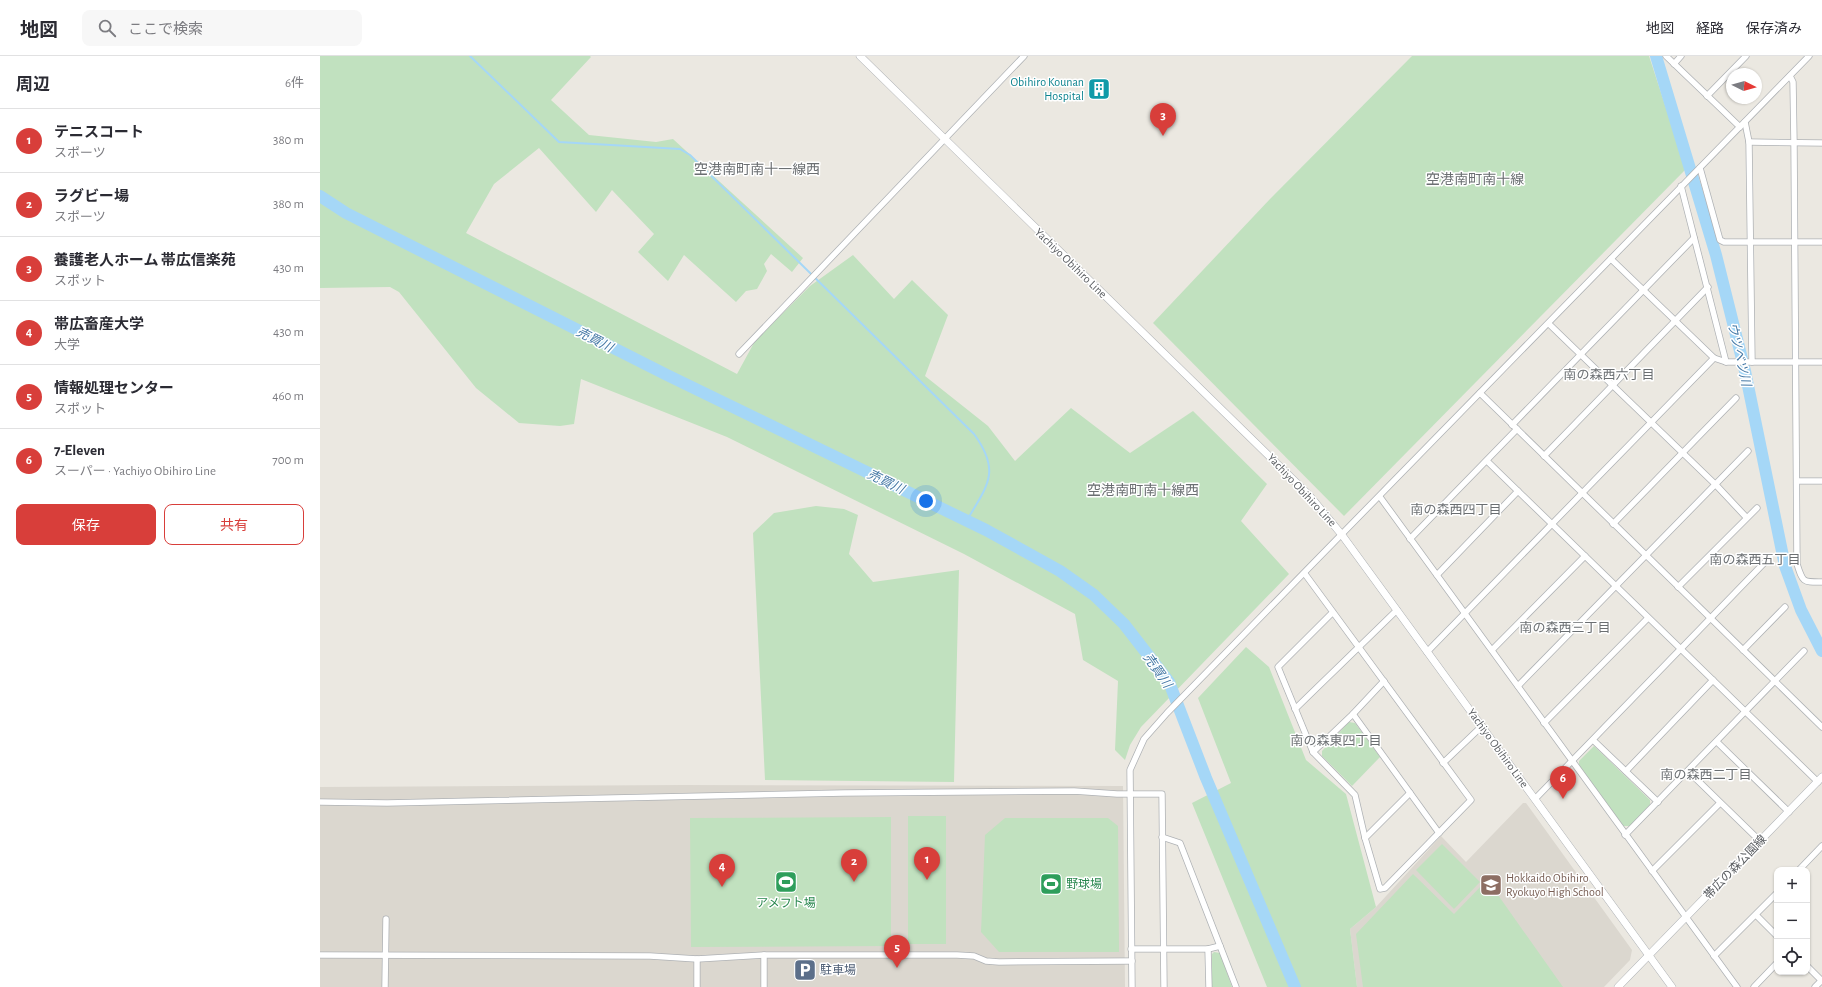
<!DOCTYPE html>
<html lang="ja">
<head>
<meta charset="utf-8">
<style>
  body { margin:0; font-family:"Alegreya Sans","Noto Sans JP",sans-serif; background:#f7f7f7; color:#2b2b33 }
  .controls { position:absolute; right:12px; bottom:12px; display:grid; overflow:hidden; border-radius:8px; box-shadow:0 1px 3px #0004 }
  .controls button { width:36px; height:36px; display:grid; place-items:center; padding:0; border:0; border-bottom:1px solid #e1e1e2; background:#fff; color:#2b2b33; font:20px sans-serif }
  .compass { position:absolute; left:1406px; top:12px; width:36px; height:36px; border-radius:50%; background:#fff; box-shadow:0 1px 3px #0004; rotate:95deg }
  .you { position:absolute; left:606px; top:445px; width:14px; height:14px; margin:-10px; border:3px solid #fff; border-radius:50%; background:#1a73e8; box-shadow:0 0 0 6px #1a73e833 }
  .badge { display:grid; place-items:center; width:26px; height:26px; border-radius:50%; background:#d83e3a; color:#fff; font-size:13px; font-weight:700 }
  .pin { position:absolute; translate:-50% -33px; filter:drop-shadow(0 1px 2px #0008) }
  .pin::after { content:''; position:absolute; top:21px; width:14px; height:12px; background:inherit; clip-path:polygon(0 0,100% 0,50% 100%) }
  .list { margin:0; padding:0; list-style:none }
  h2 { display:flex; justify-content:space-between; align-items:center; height:52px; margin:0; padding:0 16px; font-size:17px }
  h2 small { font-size:13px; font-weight:400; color:#7c7c81 }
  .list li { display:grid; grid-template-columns:26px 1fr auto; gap:12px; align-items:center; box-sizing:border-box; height:64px; padding:0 16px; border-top:1px solid #e1e1e2 }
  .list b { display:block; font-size:15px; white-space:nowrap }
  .list p { margin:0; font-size:13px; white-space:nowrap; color:#7c7c81 }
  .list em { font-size:13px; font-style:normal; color:#7c7c81 }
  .actions { display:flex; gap:8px; padding:12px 16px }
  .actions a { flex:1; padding:9px 0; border:1px solid #d83e3a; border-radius:8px; text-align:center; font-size:14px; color:#d83e3a }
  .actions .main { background:#d83e3a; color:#fff }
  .icon { flex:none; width:22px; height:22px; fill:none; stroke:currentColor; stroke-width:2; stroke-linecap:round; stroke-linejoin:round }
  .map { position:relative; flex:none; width:1502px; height:931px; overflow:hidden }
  header { display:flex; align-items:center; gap:24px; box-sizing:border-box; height:56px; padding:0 20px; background:#fff; border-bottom:1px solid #e1e1e2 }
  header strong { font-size:19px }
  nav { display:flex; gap:22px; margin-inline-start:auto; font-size:14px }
  .search { width:280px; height:36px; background:#f7f7f7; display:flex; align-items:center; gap:10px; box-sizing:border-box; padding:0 14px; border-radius:8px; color:#7c7c81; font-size:15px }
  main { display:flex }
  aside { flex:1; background:#fff }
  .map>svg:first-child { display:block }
</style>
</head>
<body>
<header>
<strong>地図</strong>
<div class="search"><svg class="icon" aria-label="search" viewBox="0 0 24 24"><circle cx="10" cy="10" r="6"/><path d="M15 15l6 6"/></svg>ここで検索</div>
<nav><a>地図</a><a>経路</a><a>保存済み</a></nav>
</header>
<main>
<aside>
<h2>周辺<small>6件</small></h2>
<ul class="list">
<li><span class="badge">1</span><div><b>テニスコート</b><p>スポーツ</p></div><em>380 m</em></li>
<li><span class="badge">2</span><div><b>ラグビー場</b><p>スポーツ</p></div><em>380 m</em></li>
<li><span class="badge">3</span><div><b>養護老人ホーム 帯広信楽苑</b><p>スポット</p></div><em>430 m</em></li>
<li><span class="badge">4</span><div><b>帯広畜産大学</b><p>大学</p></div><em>430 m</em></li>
<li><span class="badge">5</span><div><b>情報処理センター</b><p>スポット</p></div><em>460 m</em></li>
<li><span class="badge">6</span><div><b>7-Eleven</b><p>スーパー · Yachiyo Obihiro Line</p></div><em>700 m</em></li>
</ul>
<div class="actions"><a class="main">保存</a><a>共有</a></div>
</aside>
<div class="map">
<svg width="1502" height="931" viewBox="0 0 1502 931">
  <rect width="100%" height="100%" fill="#ebe8e1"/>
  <g fill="#dbd7cf">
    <path d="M363,729L803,730L805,931H0V731Z"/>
    <path d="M1203,747H1206L1312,894L1310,904L1284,931H1037L1030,873L1056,851L1121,780L1146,806Z"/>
  </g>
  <g fill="#c1e1bf">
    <path d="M0,0H270L271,1L231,44L269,79L336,86L353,83L483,202L472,216L451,198L444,208L447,215L437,233L426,235L416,246L364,199L348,225L318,196L334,178L292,134L276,156L219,92L174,128L146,177L417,318L435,285L490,230L533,199L574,243L592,224L628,259L605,320L668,370L695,405L751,352L810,397L873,355L947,428L921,465L969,518L821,671L810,689L805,704L795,694L798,625L763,604L755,558L644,498L407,381L261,323L254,368L240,370L199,367L156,332L79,236L70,231L0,232Z"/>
    <path d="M1092,0H1329L1366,113L1024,460L833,267L950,143Z"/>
    <path d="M496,450L524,453L538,459L529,498L553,526L639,514L634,726L445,724L433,477L454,457Z"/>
    <path d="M926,591L949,611L986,704L1026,738L1056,851L1030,873L1037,931H947L872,747L911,727L878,642Z"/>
    <path d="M1029,666L1035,667L1060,701L1032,730L1002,700V695Z"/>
    <path d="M1274,690L1330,744V749L1310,770H1303L1259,709V705Z"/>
    <rect x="588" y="760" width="38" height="128"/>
    <path d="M571,761V890L371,891L370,762Z"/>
    <path d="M685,762H788L798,770L799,896H679L661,876L665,779Z"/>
    <path d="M1122,788L1160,826L1134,853L1096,814Z"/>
    <path d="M1093,818L1134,858L1165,826L1178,839L1243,931H1043L1036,878Z"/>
    <path d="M894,896L900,897L912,931H892V898Z"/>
  </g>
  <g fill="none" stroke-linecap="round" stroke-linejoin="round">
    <path stroke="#a5d7f7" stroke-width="2" d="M150,0L239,86L360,93L370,99L654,378C681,415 668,429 647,464"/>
    <g stroke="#a5d7f7" stroke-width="12">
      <path d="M1336,0L1396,199L1425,315L1465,510L1481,554L1502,595"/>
      <path d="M0,140L26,157L347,319L666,474L740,515L774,539L804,568L849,626L886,722L975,931"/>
    </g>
    <g stroke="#afb2b5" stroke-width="7">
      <g id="street">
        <path d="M1346,0L1420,71"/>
        <path d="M1354,8L1361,0"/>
        <path d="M1470,20L1473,26L1474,87L1477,508C1483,527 1483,526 1502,526"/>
        <path d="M1387,40L1426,0"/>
        <path d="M1425,66L1429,86L1432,306"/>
        <path d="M1429,86L1502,87"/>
        <path d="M1380,112L1400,184L1404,186H1502"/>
        <path d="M1361,130L1406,306"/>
        <path d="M1291,203L1394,302L1406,306H1502"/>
        <path d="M1229,268L1396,429L1426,461"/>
        <path d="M419,298L704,0"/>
        <path d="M1160,337L1502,671"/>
        <path d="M1192,369L1374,182"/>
        <path d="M1224,400L1388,231"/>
        <path d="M1167,405L1498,726"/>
        <path d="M1477,425H1502"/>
        <path d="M1060,441L1417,931"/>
        <path d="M1293,468L1416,342"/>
        <path d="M1090,483L1197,373"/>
        <path d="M985,518L1151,744L1065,832L1060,833L1045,782L1035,739L993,696L958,611L1013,556"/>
        <path d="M1117,519L1198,435"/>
        <path d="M1358,531L1437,452"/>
        <path d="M1172,594L1265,500"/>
        <path d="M1423,594L1465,551"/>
        <path d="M1107,596L1394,302"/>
        <path d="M1198,630L1428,395"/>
        <path d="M975,653L1077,554"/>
        <path d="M1033,658L1119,777"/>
        <path d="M1224,667L1328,562"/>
        <path d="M1273,684L1338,746"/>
        <path d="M1397,686L1469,756"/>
        <path d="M993,696L1033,658L1064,625"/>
        <path d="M1123,707L1162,670"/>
        <path d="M1306,715L1393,624"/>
        <path d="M1368,715L1440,785"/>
        <path d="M1215,743L1447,504"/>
        <path d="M0,746L67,747L524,737L754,735L797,738H842L844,931"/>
        <path d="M1305,779L1484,595"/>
        <path d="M842,781L860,787L916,931"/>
        <path d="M1045,782L1090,737"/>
        <path d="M1479,814L1502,790"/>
        <path d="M1332,815L1400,747"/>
        <path d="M1436,859L1457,880"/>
        <path d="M811,893H888L900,890"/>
        <path d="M888,893L889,931"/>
        <path d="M0,899L330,900L377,903L444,899H637L654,900L666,905L679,906L812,905"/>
        <path d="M444,899V931"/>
        <path d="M1394,900L1457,837"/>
        <path d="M377,903V931"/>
        <path d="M1487,910L1502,925"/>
        <path d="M65,931L66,863"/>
        <path d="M812,931L810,714L824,683L847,657L1489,0"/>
        <path d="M1434,931L1457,907"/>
        <path d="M1495,931L1501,925"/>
      </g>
    </g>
    <g stroke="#aeb1b5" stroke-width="8">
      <g id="secondary">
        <path d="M540,0L989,439L1022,479L1352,931"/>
        <path d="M1298,931L1502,721"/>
      </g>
    </g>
    <use href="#street" stroke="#fff" stroke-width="5.5"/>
    <use href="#secondary" stroke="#fff" stroke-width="7"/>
  </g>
  <defs>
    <g id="building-square" transform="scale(1.15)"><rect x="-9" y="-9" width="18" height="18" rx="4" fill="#0f9aa8" stroke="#fff"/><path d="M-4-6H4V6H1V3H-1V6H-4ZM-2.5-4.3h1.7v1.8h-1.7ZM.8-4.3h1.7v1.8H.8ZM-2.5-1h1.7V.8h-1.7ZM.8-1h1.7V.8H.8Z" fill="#fff"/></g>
    <g id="stadium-square" transform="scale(1.15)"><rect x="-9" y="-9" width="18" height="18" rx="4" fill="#2e9e5b" stroke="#fff"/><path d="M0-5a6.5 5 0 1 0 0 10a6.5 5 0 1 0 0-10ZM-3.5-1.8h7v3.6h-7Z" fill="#fff"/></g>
    <g id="school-square" transform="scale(1.15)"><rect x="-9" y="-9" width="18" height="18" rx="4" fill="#8d6e63" stroke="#fff"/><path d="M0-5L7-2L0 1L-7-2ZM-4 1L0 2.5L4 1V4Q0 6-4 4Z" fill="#fff"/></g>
    <g id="parking-square" transform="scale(1.15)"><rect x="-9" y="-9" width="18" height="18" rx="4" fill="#5c6f8a" stroke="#fff"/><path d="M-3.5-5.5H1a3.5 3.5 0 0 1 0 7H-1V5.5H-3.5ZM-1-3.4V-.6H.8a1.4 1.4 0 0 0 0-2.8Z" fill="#fff"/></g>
  </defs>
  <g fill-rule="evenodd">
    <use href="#building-square" x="779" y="33"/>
    <use href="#stadium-square" x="466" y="826"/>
    <use href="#stadium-square" x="731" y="828"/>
    <use href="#school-square" x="1171" y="829"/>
    <use href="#parking-square" x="485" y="914"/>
  </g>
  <g text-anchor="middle" stroke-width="3" stroke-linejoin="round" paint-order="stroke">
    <g font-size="12" fill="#0d838f" stroke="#fff" text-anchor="end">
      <text x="764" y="30">Obihiro Kounan<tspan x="764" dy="14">Hospital</tspan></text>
    </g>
    <g font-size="12" fill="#5a5d61" stroke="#fff">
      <text transform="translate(751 207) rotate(44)" y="4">Yachiyo Obihiro Line</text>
      <text transform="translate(982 434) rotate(47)" y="4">Yachiyo Obihiro Line</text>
      <text transform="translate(1178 692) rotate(54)" y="4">Yachiyo Obihiro Line</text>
      <text transform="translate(1415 811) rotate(-46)" y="4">帯広の森公園線</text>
    </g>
    <g font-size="12" fill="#785e54" stroke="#fff" text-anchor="start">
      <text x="1186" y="826">Hokkaido Obihiro<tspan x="1186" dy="14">Ryokuyo High School</tspan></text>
    </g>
    <g font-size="12" fill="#27864d" stroke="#fff" text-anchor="start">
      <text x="746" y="832">野球場</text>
      <text x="466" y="851" text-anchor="middle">アメフト場</text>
    </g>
    <g font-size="12" fill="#4e5e75" stroke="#fff" text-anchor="start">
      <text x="500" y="918">駐車場</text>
    </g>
    <g font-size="13" font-style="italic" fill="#4579a6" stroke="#fff">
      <text transform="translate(275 283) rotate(27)" y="5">売買川</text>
      <text transform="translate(1420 298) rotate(77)" y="5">ウツベツ川</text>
      <text transform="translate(566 425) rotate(26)" y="5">売買川</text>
      <text transform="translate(838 614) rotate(55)" y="5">売買川</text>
    </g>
    <g font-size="13" fill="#6b6f72" stroke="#fff">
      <text x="1289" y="323">南の森西六丁目</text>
      <text x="1136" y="458">南の森西四丁目</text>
      <text x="1435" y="508">南の森西五丁目</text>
      <text x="1245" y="576">南の森西三丁目</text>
      <text x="1016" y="689">南の森東四丁目</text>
      <text x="1386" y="723">南の森西二丁目</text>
    </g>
    <g font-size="14" fill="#6b6f72" stroke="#fff">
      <text x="437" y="118">空港南町南十一線西</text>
      <text x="1155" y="128">空港南町南十線</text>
      <text x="823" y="439">空港南町南十線西</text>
    </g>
  </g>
</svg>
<div class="controls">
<button>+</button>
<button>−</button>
<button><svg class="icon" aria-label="locate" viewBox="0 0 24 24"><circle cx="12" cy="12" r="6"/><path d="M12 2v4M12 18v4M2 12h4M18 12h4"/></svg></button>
</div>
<svg class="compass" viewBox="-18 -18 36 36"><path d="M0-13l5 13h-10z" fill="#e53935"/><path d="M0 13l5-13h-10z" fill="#7c7c81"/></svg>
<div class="you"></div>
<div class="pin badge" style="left:607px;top:824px">1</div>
<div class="pin badge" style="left:534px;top:826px">2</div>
<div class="pin badge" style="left:843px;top:80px">3</div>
<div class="pin badge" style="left:402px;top:831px">4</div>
<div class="pin badge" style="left:577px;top:912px">5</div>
<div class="pin badge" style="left:1243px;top:743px">6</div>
</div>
</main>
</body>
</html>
